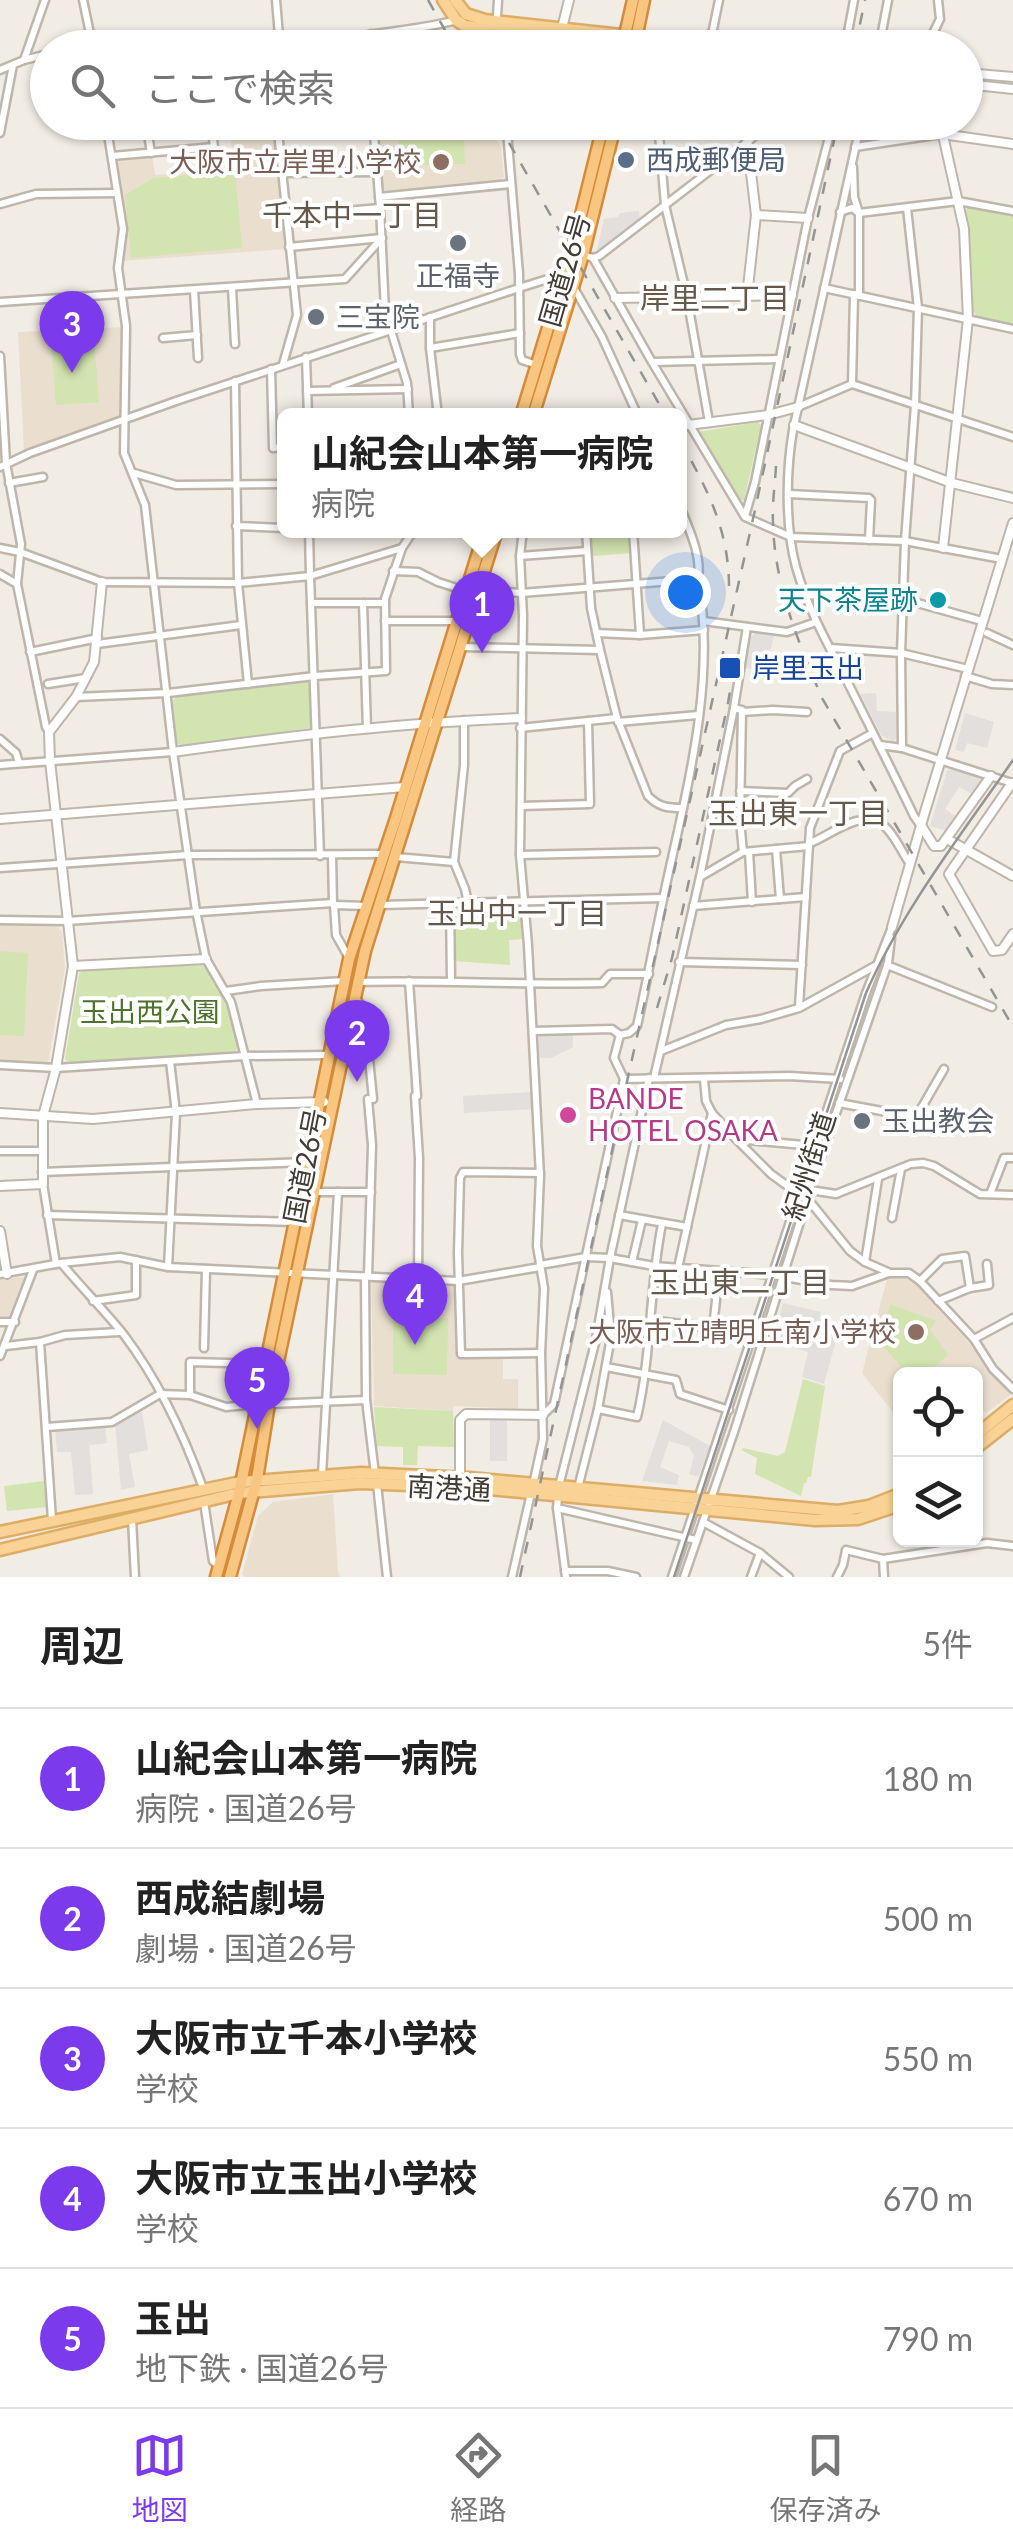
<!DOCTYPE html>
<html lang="ja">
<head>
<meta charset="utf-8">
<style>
  body { margin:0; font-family:Lato,"Noto Sans JP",sans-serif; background:#f2f2f2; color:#222 }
  .controls { position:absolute; right:30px; bottom:30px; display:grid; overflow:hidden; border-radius:15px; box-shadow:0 2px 8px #0004 }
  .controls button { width:90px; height:90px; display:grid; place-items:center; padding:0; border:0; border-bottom:2px solid #e0e0e0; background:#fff; color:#222; font:50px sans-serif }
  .you { position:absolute; left:685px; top:592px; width:35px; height:35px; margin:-25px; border:8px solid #fff; border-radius:50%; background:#1a73e8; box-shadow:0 0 0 15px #1a73e833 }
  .badge { display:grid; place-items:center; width:65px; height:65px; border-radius:50%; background:#7c3aed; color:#fff; font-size:32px; font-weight:700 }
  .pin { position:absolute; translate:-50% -82px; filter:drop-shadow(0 2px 5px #0008) }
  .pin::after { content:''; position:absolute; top:52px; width:35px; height:30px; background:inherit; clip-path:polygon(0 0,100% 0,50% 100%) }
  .popup { position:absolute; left:277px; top:408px; width:410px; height:130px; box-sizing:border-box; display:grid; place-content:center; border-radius:15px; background:#fff; filter:drop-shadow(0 2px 8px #0005); font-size:32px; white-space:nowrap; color:#767676 }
  .popup b { font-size:38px; color:#222 }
  .popup::after { content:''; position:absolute; left:50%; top:100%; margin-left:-20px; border:20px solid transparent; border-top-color:#fff }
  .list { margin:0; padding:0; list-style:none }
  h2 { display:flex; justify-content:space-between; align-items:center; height:130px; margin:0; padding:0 40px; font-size:42px }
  h2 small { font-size:32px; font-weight:400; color:#767676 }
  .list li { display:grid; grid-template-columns:65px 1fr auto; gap:30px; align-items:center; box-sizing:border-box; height:140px; padding:0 40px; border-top:2px solid #e0e0e0 }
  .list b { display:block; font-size:38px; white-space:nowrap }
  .list p { margin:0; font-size:32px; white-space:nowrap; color:#767676 }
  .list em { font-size:32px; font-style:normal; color:#767676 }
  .icon { flex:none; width:55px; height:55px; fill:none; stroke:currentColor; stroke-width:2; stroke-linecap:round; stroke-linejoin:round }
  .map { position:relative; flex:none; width:1013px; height:1577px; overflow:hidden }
  .search { position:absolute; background:#fff; box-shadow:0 2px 8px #0004; left:30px; right:30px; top:30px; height:110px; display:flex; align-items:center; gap:25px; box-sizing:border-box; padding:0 35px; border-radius:55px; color:#767676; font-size:38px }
  .sheet { height:830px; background:#fff }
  nav { display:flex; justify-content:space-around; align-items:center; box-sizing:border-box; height:140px; border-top:2px solid #e0e0e0; background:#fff; font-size:28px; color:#767676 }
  nav a { display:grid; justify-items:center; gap:5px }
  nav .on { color:#7c3aed }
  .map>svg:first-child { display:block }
</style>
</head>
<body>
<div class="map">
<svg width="1013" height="1577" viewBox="0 0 1013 1577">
  <rect width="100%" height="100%" fill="#f1ece4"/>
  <g fill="#eadfcf">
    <path d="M425,33L428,47H373L372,39Z"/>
    <path d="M229,123H274L286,249L122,261L127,231L114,160L152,155L155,175L234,168Z"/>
    <path d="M377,123H487L501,147L504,177L497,181L385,192L381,190Z"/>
    <path d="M123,327V413L120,417L24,452L18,332Z"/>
    <path d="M0,925H57L62,933L65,968L48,1063L0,1060Z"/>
    <path d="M25,1277L12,1316L0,1317V1278Z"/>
    <path d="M894,1277L913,1280L1013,1393L986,1413L976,1402V1374H900V1421L862,1373L887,1279Z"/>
    <path d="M374,1279L454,1282L457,1284V1357H503V1379H518V1409L456,1406L453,1407V1411L374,1406L371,1281Z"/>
    <path d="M333,1494L338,1571L340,1577H245L242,1574L258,1516L273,1502Z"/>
  </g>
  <g fill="#d2e4af">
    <path d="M398,123H463L465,164L400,166Z"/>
    <path d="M235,171L242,248L131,258L125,195L153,178Z"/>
    <path d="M968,207L1013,216V323L978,317L973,311L970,230L965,213Z"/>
    <path d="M94,338L99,402L56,405L51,341Z"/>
    <path d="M758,422L761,425L744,500H739L698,432Z"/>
    <path d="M590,531H630L631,553L594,556L591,553Z"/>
    <path d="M306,681L310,684L312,725L309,728L181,746L177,743L173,701L176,697Z"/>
    <path d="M520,903L523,905L525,939L509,940L510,965L454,961L453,905Z"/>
    <path d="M0,951L28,953L24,1036L0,1035Z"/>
    <path d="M200,965L205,967L225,998L238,1047L235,1051L69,1062L65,1059L79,974L83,971Z"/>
    <path d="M890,1304L936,1321L930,1330L948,1355L926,1374L915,1372L907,1374L879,1341Z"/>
    <path d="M393,1317L448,1318L447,1375L393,1374Z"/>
    <path d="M803,1379L825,1386L811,1477H808L806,1483H804L801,1496L755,1474L757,1458L741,1450L743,1448L778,1456L785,1452Z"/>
    <path d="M374,1407L453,1411L454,1447L418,1446L417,1465H403V1447L377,1446Z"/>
    <path d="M44,1481L47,1507L7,1511L4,1486Z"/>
  </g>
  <g fill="#e2dfdd">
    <path d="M639,211L640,221L601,252L597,249L604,219L618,217L620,213Z"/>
    <path d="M757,632L774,635L766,671L746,668L751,637Z"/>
    <path d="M876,693L877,711L896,712V739L893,741L882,736L860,694Z"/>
    <path d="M965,713L994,722L987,748L967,743L964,752L955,750Z"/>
    <path d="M951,769L980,777V782L972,794L959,787L945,809L956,817L947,831L930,826L947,771Z"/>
    <path d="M539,1033H573V1047L551,1058H539Z"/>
    <path d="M533,1092L534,1109L464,1113L463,1096Z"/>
    <path d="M783,1303L821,1312L819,1319L840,1326L824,1384L802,1377L808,1352L773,1341Z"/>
    <path d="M142,1412L148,1450L129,1454L135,1487L121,1490L115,1422Z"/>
    <rect x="490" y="1419" width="17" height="42"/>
    <path d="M663,1420L710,1446L698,1477L689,1474L694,1456L689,1447L669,1441L660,1467L679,1475L677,1485L642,1481Z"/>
    <path d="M105,1425L107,1443L90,1445L89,1442L93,1494L75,1495L71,1452H57L55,1429Z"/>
  </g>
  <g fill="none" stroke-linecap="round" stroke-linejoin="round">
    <g stroke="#bfb6ab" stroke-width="11">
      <g id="minor">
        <path d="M83,0L93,48"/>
        <path d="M276,0L280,48"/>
        <path d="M710,44L719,0"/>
        <path d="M101,48H133"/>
        <path d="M319,48C363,30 411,33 456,20"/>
        <path d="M367,48L371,34"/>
        <path d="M495,48L498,0"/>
        <path d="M845,48L854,0"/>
        <path d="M879,48L888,0"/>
        <path d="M926,48L940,19L938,0"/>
        <path d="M24,60L45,0"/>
        <path d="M0,70L24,60L48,54"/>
        <path d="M106,122L123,229L118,268L126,326L124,453L145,505L173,752L196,911L206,959L231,1002L257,1104"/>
        <path d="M146,122L151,153"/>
        <path d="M277,122L297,315L283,364"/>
        <path d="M373,122L380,208L385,311L407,383L409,416"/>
        <path d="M504,122L507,131L521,122"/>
        <path d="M658,122L665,205L687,297L709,422"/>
        <path d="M861,122L793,430C786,471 785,527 796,567C807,607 827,643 846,679C869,725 892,770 914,816L921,826"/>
        <path d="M507,131L519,274L520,354L522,360L537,365"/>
        <path d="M0,133L13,65"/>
        <path d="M855,147L942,134"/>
        <path d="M112,156L214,147L211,122"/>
        <path d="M853,167L854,197L859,213V296"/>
        <path d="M284,173L376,172"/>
        <path d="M379,197L511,184"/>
        <path d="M0,204L36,194L117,193"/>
        <path d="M840,212L852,208L859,213L958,201L1013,211"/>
        <path d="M287,216L380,208"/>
        <path d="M289,247L382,238"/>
        <path d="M583,255L593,258L599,256L773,122"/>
        <path d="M593,258L652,362L745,517L791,537L905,541L1002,559"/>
        <path d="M232,288L235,344"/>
        <path d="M574,288L602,337L638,416"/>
        <path d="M824,288L1013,329"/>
        <path d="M194,290L198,358"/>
        <path d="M0,302L345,279L382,238"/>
        <path d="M430,317V348L438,416"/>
        <path d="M163,338L197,335"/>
        <path d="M430,348L520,333"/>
        <path d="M0,356L6,463L21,544L17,584L46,727L49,732"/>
        <path d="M306,357L308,416"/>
        <path d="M653,362L779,359"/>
        <path d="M271,369L273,448L284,447"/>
        <path d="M235,381L238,583L248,684"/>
        <path d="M852,384L854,294"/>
        <path d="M334,388L401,364"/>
        <path d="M307,391L408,389"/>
        <path d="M798,407L852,384L1013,437"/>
        <path d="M0,467L30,453L179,400L519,288L554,277L563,278"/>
        <path d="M134,473L176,485L284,484"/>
        <path d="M9,483L43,477"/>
        <path d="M789,494L869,498L871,500L869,540"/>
        <path d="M745,516L755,482L808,218L833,122"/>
        <path d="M236,526L284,528"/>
        <path d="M309,530L310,576L402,548L414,530"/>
        <path d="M523,530L520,556L523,616L520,855L528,945L540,1176L537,1246L544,1288L541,1353L543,1439L533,1485"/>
        <path d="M586,530L591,608L600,650L617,718L648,796C659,807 667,808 683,808"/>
        <path d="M633,530L640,635"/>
        <path d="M0,548L20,552L102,582L238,583L310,576L320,856"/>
        <path d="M520,556L587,551"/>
        <path d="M393,571L418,572L438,582L466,591"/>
        <path d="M0,574L17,584"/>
        <path d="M479,590L521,593L698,579"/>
        <path d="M805,595L903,599L982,621"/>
        <path d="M311,603H385"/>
        <path d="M363,603L367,729"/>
        <path d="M385,621H457"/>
        <path d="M703,621L787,632L816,622"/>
        <path d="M597,633L640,635L704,630"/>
        <path d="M987,633L1013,645"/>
        <path d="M97,644L241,625"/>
        <path d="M461,647L600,650"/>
        <path d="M831,648L901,653L968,669"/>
        <path d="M30,652L98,638"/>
        <path d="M965,676L992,684L1013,685"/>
        <path d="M48,684L86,678"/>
        <path d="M76,697L168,693L315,676L386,671L385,599L402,548"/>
        <path d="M742,712L773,710L807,712"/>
        <path d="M464,720V765L454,862L465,889L468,903"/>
        <path d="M618,722L698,715"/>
        <path d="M520,728L617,718"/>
        <path d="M0,739L16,753L19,763"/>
        <path d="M880,745L902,748L1012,783"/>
        <path d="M902,748L901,653L905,541L915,405L918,308L907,208"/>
        <path d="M0,765L173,752"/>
        <path d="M740,791L788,793L795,786L807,779"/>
        <path d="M521,806L590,804L588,721"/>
        <path d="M810,843C830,836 860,808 883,825C894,833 902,853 910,864"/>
        <path d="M776,849L780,899"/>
        <path d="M743,852L740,820L742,710L734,708L747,627"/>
        <path d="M749,852L752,902"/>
        <path d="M332,855L333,904"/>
        <path d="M520,855L656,852"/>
        <path d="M396,857L454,862"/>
        <path d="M0,868L188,855L383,854"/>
        <path d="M700,877L743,852L809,846"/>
        <path d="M450,903L451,981"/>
        <path d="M380,905L663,898"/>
        <path d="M693,906L806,897"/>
        <path d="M0,920L67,921L333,903"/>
        <path d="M349,958L336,935L334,905L366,906"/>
        <path d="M679,962L802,965"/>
        <path d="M887,965L992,1007"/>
        <path d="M409,981L417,1096"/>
        <path d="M359,982C440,980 521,985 602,983L610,974H649"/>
        <path d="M226,991L261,986L344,981"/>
        <path d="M356,999L364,1008L373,1099"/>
        <path d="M799,1007L810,828L840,751L873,733"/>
        <path d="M534,1031L612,1029L620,1035L629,1033L637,1026C648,976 657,926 668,876C689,781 716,675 698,579C702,554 688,528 680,506"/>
        <path d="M661,1051L726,1025L761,1019L799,1008L875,966"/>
        <path d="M0,1065L56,1068L245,1056L328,1055"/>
        <path d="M654,1078L700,877L734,708"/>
        <path d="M624,1079L789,1076L840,1079"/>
        <path d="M704,1079L706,1101L712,1113L736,1139L771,1174L811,1203L850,1251L865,1262L888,1272"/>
        <path d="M415,1096L419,1158L418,1279"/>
        <path d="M839,1103L914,1117L918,1114L944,1069"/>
        <path d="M737,1139L815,1146"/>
        <path d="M0,1151H42"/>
        <path d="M42,1172L305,1162"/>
        <path d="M540,1173L463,1172L460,1178L458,1253L461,1354L541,1353"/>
        <path d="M43,1184L56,1264"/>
        <path d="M810,1190L836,1194L911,1164L923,1163L934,1166L980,1194L1013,1195"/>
        <path d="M314,1192H371"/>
        <path d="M990,1194L1004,1158H1013"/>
        <path d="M47,1215L294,1222"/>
        <path d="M619,1215L687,1227"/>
        <path d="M892,1218L901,1169"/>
        <path d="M632,1262L642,1220"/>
        <path d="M865,1262L878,1179"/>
        <path d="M62,1264C82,1288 105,1311 124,1335C158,1380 184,1435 203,1488"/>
        <path d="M540,1265L586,1257L610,1258L654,1266L773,1275L831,1285L852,1286L889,1273H909L920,1281L974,1339L993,1369L1013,1389"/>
        <path d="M168,1267L176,1113L170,1061"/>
        <path d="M678,1268L712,1113"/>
        <path d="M0,1274L61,1263L120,1257L168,1267L458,1281L540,1267"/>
        <path d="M365,1276L366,1400L375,1474"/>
        <path d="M368,1276L372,1145L368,1099"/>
        <path d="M920,1281L942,1259L965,1256L970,1288L938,1301"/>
        <path d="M970,1288L989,1285L987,1264"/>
        <path d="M93,1301L136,1295V1260"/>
        <path d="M650,1320L713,1328L719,1272"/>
        <path d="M0,1322H15"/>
        <path d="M974,1339L1013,1318"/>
        <path d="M40,1342L52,1520"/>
        <path d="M6,1346L40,1342L65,1335L119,1332"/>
        <path d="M204,1348L206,1269"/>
        <path d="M0,1356L33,1270"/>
        <path d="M606,1367L676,1380L680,1394L729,1410"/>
        <path d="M190,1395V1362L265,1364"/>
        <path d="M270,1404L366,1400"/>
        <path d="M598,1409L637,1417C652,1352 649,1289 662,1224"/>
        <path d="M544,1414L554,1404L624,1079L614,1058L620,1035"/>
        <path d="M47,1427L112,1422L160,1394L190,1395L226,1407L256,1404"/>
        <path d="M322,1475L338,1192"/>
        <path d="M377,1484L387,1577"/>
        <path d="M559,1486L596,1339L610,1258L649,1078"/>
        <path d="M578,1488L598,1409L611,1337L607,1292"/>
        <path d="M558,1496L557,1508L566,1577"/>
        <path d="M204,1502L213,1561L219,1567"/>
        <path d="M557,1508L696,1540"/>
        <path d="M132,1519L135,1577"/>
        <path d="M703,1522L760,1553L789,1577"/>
        <path d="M883,1559L884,1577"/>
        <path d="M565,1571H608L636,1577"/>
        <path d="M512,1577L531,1493"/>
        <path d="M672,1577L866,993L892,927"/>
        <path d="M684,1577L735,1429L815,1174L888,963L891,938"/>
        <path d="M751,1577L760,1553"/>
        <path d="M837,1577L843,1565L846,1550L883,1559L987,1543L1013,1546"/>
      </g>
    </g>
    <g stroke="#bfb6ab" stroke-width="12">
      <g id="tertiary">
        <path d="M562,28L569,0"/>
        <path d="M636,37L742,48"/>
        <path d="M966,73L1013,77"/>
        <path d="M966,84L1013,89"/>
        <path d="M745,122L756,215L747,296"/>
        <path d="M940,122L964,229L968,319L943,548"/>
        <path d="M942,134L1013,144"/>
        <path d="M756,215L808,218"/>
        <path d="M615,298L792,295"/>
        <path d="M794,425L952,483L1013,498"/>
        <path d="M680,426L768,415L798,407"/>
        <path d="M173,752C289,736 404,722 521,718"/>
        <path d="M1012,783L949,874L993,951L1002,950L1013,934"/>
        <path d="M0,819L405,787"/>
        <path d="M922,827L934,846H941L991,776"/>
        <path d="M947,839L1013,876"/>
        <path d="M892,927L924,815L1013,523"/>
        <path d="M73,966L206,959"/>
        <path d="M0,1113L93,1119L257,1104L324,1102"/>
        <path d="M0,1186L43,1184V1116L56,1068L73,966L50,761L49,732L76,697L94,662L102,582"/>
        <path d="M0,1231L7,1274"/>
        <path d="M460,1478V1420L466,1414L543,1415"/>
      </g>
    </g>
    <g stroke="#ddad66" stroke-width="15">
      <g id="primary">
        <path d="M443,0L456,20L465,26L634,47"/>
        <path d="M455,0L466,14L485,20L630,36"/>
        <path d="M976,1435L1013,1405"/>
        <path d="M976,1448L1013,1419"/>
        <path d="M0,1532L241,1482L361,1473L469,1478L838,1511L869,1506L900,1494"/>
        <path d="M0,1550L239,1493L360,1483L479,1488L815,1520L858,1519L900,1505"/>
      </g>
    </g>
    <g stroke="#d58b3a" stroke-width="15">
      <g id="trunk">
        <path d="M622,48L633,0"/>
        <path d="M634,48L644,0"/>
        <path d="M521,416L574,243L604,122"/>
        <path d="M533,416L583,255L616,122"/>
        <path d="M216,1577L239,1493L349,959L396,818L485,530"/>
        <path d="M230,1577L257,1479L269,1404L365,951L497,530"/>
      </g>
    </g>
    <use href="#minor" stroke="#fff" stroke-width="6"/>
    <use href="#tertiary" stroke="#fff" stroke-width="8"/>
    <use href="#primary" stroke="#f9d296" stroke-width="10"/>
    <use href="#trunk" stroke="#f8c680" stroke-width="10"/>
    <path stroke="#949494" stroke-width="2.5" d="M674,1577L866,993C903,909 961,835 1013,760"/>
    <g stroke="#949494" stroke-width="2.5" stroke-dasharray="12 12" stroke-linecap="butt">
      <path d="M428,0L455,48"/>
      <path d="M855,48L865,0"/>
      <path d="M497,122L666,416"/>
      <path d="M680,440C708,491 730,531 729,592"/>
      <path d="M776,466C775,485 772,504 773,522C774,583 798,642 822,698L1013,1027"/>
      <path d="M657,1008L672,958L728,703L734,667"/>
      <path d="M520,1577L626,1086L755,510L838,122"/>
    </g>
  </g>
  <circle fill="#5c6f8a" stroke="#fff" stroke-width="4" cx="626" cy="160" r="10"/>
  <g fill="#8d6e63" stroke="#fff" stroke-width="4">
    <circle cx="441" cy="162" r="10"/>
    <circle cx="916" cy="1332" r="10"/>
  </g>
  <g fill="#6b7280" stroke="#fff" stroke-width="4">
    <circle cx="458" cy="243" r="10"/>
    <circle cx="316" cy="317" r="10"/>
    <circle cx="862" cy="1121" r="10"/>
  </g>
  <circle fill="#0f9aa8" stroke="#fff" stroke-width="4" cx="938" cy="600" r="10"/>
  <rect fill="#1a4fb4" stroke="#fff" stroke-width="4" x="718" y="656" width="24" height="24" rx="5"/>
  <circle fill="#d1479c" stroke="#fff" stroke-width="4" cx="568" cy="1115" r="10"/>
  <g text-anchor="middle" stroke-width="8" stroke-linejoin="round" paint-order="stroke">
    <g font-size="28" fill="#4e5e75" stroke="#fff" text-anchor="start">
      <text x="646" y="170">西成郵便局</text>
    </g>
    <g font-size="28" fill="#785e54" stroke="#fff" text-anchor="end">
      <text x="421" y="172">大阪市立岸里小学校</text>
      <text x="896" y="1342">大阪市立晴明丘南小学校</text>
    </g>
    <g font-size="28" fill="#433c35" stroke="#fff">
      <text transform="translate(565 270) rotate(-74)" y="10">国道26号</text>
      <text transform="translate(305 1166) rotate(-79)" y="10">国道26号</text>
      <text transform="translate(809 1166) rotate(-72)" y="10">紀州街道</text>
      <text transform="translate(449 1488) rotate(3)" y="10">南港通</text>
    </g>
    <g font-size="28" fill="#5b616d" stroke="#fff" text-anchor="start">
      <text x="458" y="286" text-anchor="middle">正福寺</text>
      <text x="336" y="327">三宝院</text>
      <text x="882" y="1131">玉出教会</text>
    </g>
    <g font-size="28" fill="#0d838f" stroke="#fff" text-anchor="end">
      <text x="918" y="610">天下茶屋跡</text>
    </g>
    <g font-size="28" fill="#164399" stroke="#fff" text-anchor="start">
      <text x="752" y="678">岸里玉出</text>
    </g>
    <g font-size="28" fill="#4d722b" stroke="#fff">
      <text x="150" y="1022">玉出西公園</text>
    </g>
    <g font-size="28" fill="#b23c85" stroke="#fff" text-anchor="start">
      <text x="588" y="1109">BANDE<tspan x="588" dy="32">HOTEL OSAKA</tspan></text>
    </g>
    <g font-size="30" fill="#65594c" stroke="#fff">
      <text x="352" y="226">千本中一丁目</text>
      <text x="715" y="309">岸里二丁目</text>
      <text x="798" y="824">玉出東一丁目</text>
      <text x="517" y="924">玉出中一丁目</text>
      <text x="740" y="1293">玉出東二丁目</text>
    </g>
  </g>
</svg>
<div class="controls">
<button><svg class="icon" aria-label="locate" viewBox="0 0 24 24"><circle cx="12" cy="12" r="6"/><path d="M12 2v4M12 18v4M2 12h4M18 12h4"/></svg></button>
<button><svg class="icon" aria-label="layers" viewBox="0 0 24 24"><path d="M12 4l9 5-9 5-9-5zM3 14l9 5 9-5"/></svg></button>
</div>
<div class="you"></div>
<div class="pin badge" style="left:482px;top:653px">1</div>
<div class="popup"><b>山紀会山本第一病院</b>病院</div>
<div class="pin badge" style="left:357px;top:1082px">2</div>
<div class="pin badge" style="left:72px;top:373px">3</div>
<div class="pin badge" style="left:415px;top:1345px">4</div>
<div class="pin badge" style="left:257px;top:1429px">5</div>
<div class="search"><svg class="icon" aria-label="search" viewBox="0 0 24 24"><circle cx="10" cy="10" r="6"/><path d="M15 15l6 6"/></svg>ここで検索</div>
</div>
<section class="sheet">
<h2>周辺<small>5件</small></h2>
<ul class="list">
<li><span class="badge">1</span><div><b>山紀会山本第一病院</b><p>病院 · 国道26号</p></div><em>180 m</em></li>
<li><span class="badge">2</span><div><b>西成結劇場</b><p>劇場 · 国道26号</p></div><em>500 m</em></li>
<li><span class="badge">3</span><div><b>大阪市立千本小学校</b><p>学校</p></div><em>550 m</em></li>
<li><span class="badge">4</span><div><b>大阪市立玉出小学校</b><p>学校</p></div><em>670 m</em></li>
<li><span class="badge">5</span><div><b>玉出</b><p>地下鉄 · 国道26号</p></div><em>790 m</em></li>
</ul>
</section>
<nav>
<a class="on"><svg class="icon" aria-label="map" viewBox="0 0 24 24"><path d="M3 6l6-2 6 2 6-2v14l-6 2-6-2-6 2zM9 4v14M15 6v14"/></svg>地図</a>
<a><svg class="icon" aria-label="directions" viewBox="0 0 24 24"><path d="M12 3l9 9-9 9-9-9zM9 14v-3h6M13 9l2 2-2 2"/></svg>経路</a>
<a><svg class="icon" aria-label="saved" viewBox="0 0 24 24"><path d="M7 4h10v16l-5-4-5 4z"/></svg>保存済み</a>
</nav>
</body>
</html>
